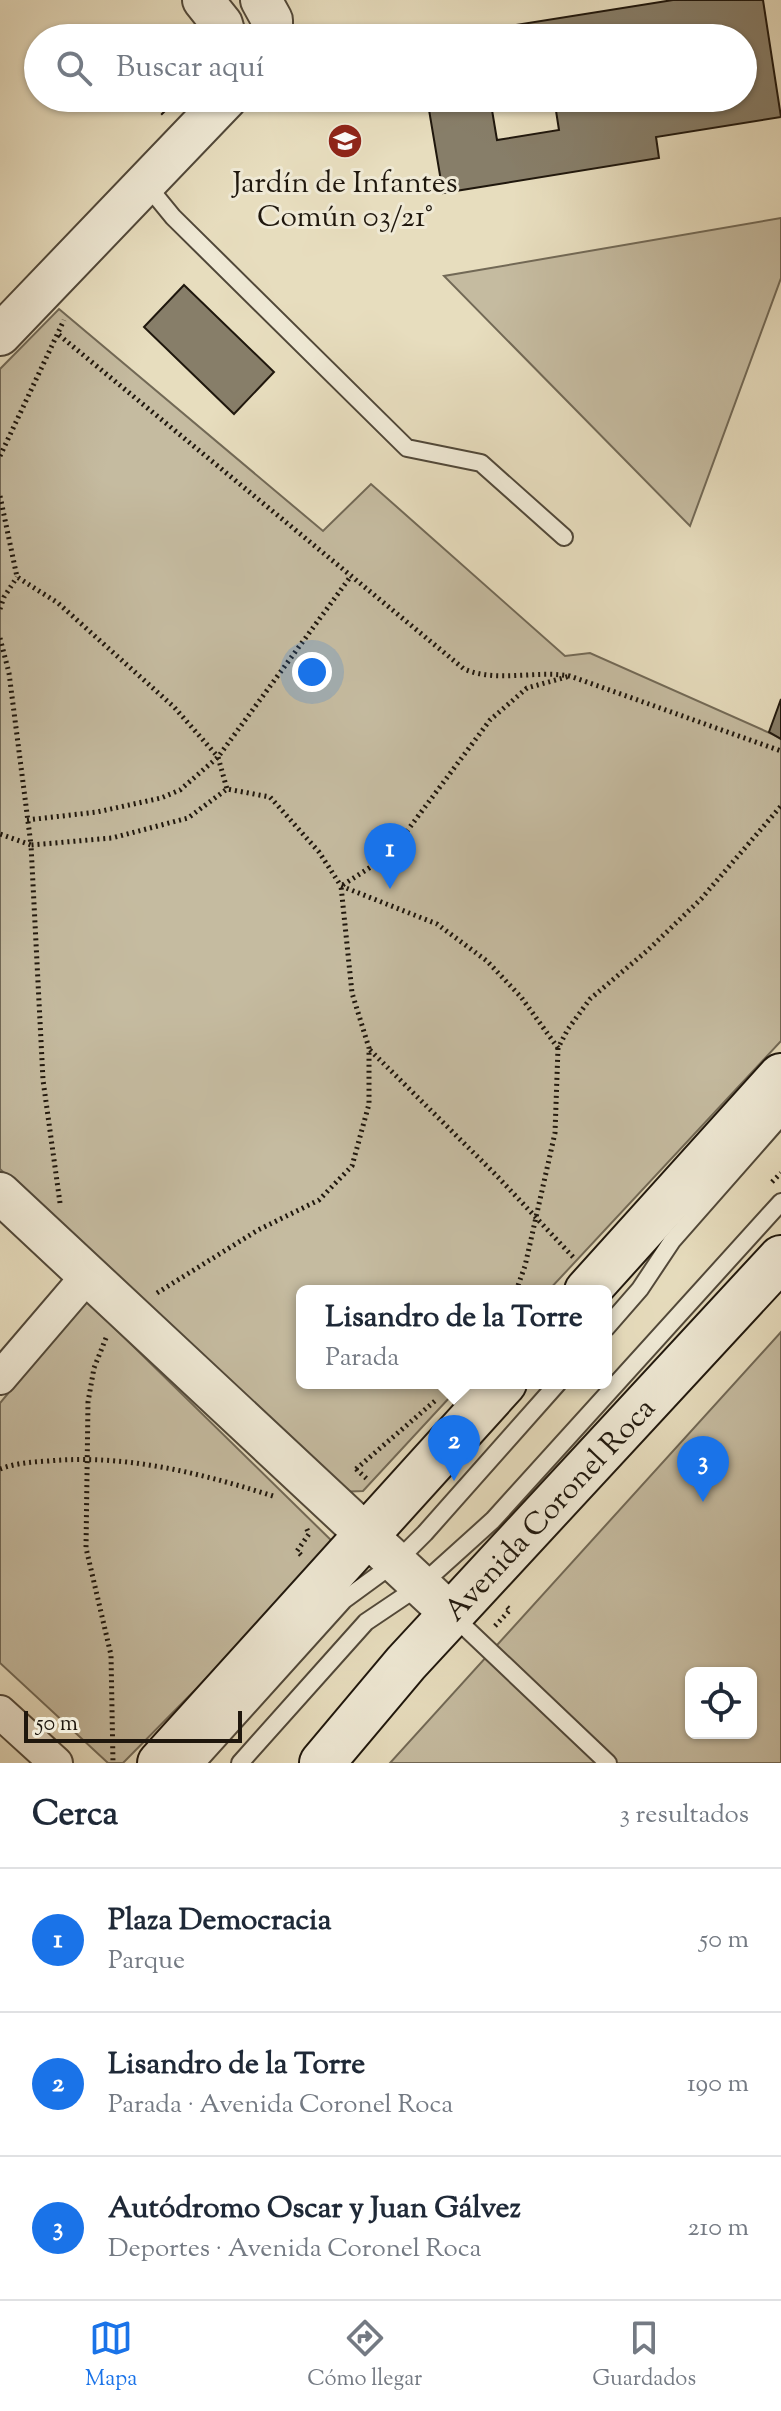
<!DOCTYPE html>
<html lang="es">
<head>
<meta charset="utf-8">
<style>
  body { margin:0; font-family:"Sorts Mill Goudy",serif; background:#f6f6f7; color:#1f2937 }
  .controls { position:absolute; right:24px; bottom:24px; display:grid; overflow:hidden; border-radius:12px; box-shadow:0 2px 6px #0004 }
  .controls button { width:72px; height:72px; display:grid; place-items:center; padding:0; border:0; border-bottom:2px solid #e0e1e3; background:#fff; color:#1f2937; font:40px sans-serif }
  .scale { position:absolute; left:24px; bottom:20px; width:218px; box-sizing:border-box; padding-left:8px; border:4px solid #1f170d; border-top:0; font-size:22px; line-height:28px; white-space:nowrap; color:#1f170d; -webkit-text-stroke:6px #efe9d5; paint-order:stroke }
  .you { position:absolute; left:312px; top:672px; width:28px; height:28px; margin:-20px; border:6px solid #fff; border-radius:50%; background:#1a73e8; box-shadow:0 0 0 12px #1a73e833 }
  .badge { display:grid; place-items:center; width:52px; height:52px; border-radius:50%; background:#1a73e8; color:#fff; font-size:26px; font-weight:700 }
  .pin { position:absolute; translate:-50% -66px; filter:drop-shadow(0 2px 4px #0008) }
  .pin::after { content:''; position:absolute; top:42px; width:28px; height:24px; background:inherit; clip-path:polygon(0 0,100% 0,50% 100%) }
  .popup { position:absolute; left:296px; top:1285px; width:316px; height:104px; box-sizing:border-box; display:grid; place-content:center; border-radius:12px; background:#fff; filter:drop-shadow(0 2px 6px #0005); font-size:26px; white-space:nowrap; color:#747a83 }
  .popup b { font-size:30px; color:#1f2937 }
  .popup::after { content:''; position:absolute; left:50%; top:100%; margin-left:-16px; border:16px solid transparent; border-top-color:#fff }
  .list { margin:0; padding:0; list-style:none }
  h2 { display:flex; justify-content:space-between; align-items:center; height:104px; margin:0; padding:0 32px; font-size:34px }
  h2 small { font-size:26px; font-weight:400; color:#747a83 }
  .list li { display:grid; grid-template-columns:52px 1fr auto; gap:24px; align-items:center; box-sizing:border-box; height:144px; padding:0 32px; border-top:2px solid #e0e1e3 }
  .list b { display:block; font-size:30px; white-space:nowrap }
  .list p { margin:0; font-size:26px; white-space:nowrap; color:#747a83 }
  .list em { font-size:26px; font-style:normal; color:#747a83 }
  .icon { flex:none; width:44px; height:44px; fill:none; stroke:currentColor; stroke-width:2; stroke-linecap:round; stroke-linejoin:round }
  .map { position:relative; flex:none; width:781px; height:1763px; overflow:hidden }
  .search { position:absolute; background:#fff; box-shadow:0 2px 6px #0004; left:24px; right:24px; top:24px; height:88px; display:flex; align-items:center; gap:20px; box-sizing:border-box; padding:0 28px; border-radius:44px; color:#747a83; font-size:30px }
  .sheet { height:536px; background:#fff }
  nav { display:flex; justify-content:space-around; align-items:center; box-sizing:border-box; height:112px; border-top:2px solid #e0e1e3; background:#fff; font-size:22px; color:#747a83 }
  nav a { display:grid; justify-items:center; gap:4px }
  nav .on { color:#1a73e8 }
  .map>svg:first-child { display:block }
</style>
</head>
<body>
<div class="map">
<svg width="781" height="1763" viewBox="0 0 781 1763">
  <rect width="100%" height="100%" fill="#e7ddbe"/>
  <filter id="stains"><feTurbulence type="fractalNoise" baseFrequency=".0025" numOctaves="4"/><feColorMatrix values="0 0 0 0 .2 0 0 0 0 .09 0 0 0 0 .02 0 0 0 .5 -.17"/></filter>
  <radialGradient id="worn" r=".72"><stop offset=".6" stop-color="#630" stop-opacity="0"/><stop offset="1" stop-color="#630" stop-opacity=".3"/></radialGradient>
  <g fill="#c5bba0" stroke="#726956" stroke-width="2" fill-rule="evenodd">
    <path d="M781,218V278L690,526L444,276Z"/>
    <path d="M59,309L323,531L371,484L565,656L590,653L781,738V1041L548,1291H302V1383H463L363,1491L338,1492L0,1169V369Z"/>
    <path d="M86,1300L337,1546L123,1763H108L0,1663V1403Z"/>
    <path d="M781,1332V1763H390ZM691,1673H751V1733H691Z"/>
  </g>
  <g fill="#877e69" stroke="#1f170d" stroke-width="2">
    <path d="M673,0H763L781,117L656,137L659,158L443,193L427,98H490L497,140L559,130L554,98H638L640,110L686,103L685,98H743V38H434Z"/>
    <path d="M184,285L274,372L234,414L144,327Z"/>
    <path d="M781,699V739L769,732Z"/>
  </g>
  <g fill="none" stroke-linecap="round" stroke-linejoin="round">
    <g stroke="#514839" stroke-width="20">
      <g id="service">
        <path d="M146,184L173,217L407,448L481,463L564,537"/>
        <path d="M606,1328L640,1289L672,1241L781,1117"/>
        <path d="M452,1615L608,1763"/>
        <path d="M197,1763L344,1600L396,1562L425,1533L558,1383"/>
        <path d="M240,1763L366,1622L421,1585L493,1520L781,1202"/>
      </g>
    </g>
    <g stroke="#514839" stroke-width="36">
      <g id="minor">
        <path d="M0,1378L89,1274"/>
        <path d="M0,1712L56,1763"/>
      </g>
    </g>
    <g stroke="#514839" stroke-width="44">
      <g id="tertiary">
        <path d="M203,0L222,24L226,38"/>
        <path d="M261,0L272,20V38"/>
        <path d="M0,335L227,98"/>
        <path d="M0,1193L451,1614"/>
      </g>
    </g>
    <g stroke="#1f170d" stroke-width="48">
      <g id="secondary">
        <path d="M587,1291L781,1076"/>
        <path d="M160,1763L504,1383"/>
        <path d="M322,1763L406,1663L781,1258"/>
      </g>
    </g>
    <g stroke="#1f170d" stroke-width="5" stroke-dasharray="2 4" stroke-linecap="butt">
      <path d="M156,98L154,104L165,115"/>
      <path d="M59,335L464,669C496,683 535,670 570,676L781,751"/>
      <path d="M0,456L64,320"/>
      <path d="M0,496L17,577L58,603L174,707L218,757L227,789"/>
      <path d="M0,609L4,597L17,577"/>
      <path d="M0,638L9,673L31,845L0,834"/>
      <path d="M27,820L97,812L161,798L180,790L218,757L351,576"/>
      <path d="M370,1050L496,1175L573,1257"/>
      <path d="M772,1182L781,1173"/>
      <path d="M60,1203L43,1080L31,845L112,838L188,818L227,789L270,797L319,852L341,886L437,924L487,961L521,997L558,1048"/>
      <path d="M516,1291L525,1266L555,1133L558,1048L568,1029L590,999L648,950L701,899L781,806"/>
      <path d="M157,1293L258,1230L319,1200L352,1166L369,1104V1048L352,993L341,886L377,863L401,839L490,720L527,688L570,676"/>
      <path d="M106,1338L94,1368L88,1402L86,1548L111,1655L113,1763"/>
      <path d="M0,1469C16,1463 31,1462 48,1461C126,1454 200,1473 273,1496"/>
      <path d="M356,1469L368,1480"/>
      <path d="M356,1469L436,1400"/>
      <path d="M301,1555L297,1551L309,1534L306,1527"/>
      <path d="M495,1626L510,1610L505,1605"/>
    </g>
    <use href="#service" stroke="#efe9d5" stroke-width="16"/>
    <use href="#minor" stroke="#efe9d5" stroke-width="32"/>
    <use href="#tertiary" stroke="#efe9d5" stroke-width="40"/>
    <use href="#secondary" stroke="#efe9d5" stroke-width="44"/>
  </g>
  <defs>
    <g id="school-disc" transform="scale(1.8)"><circle r="9.5" fill="#8f2418" stroke="#efe9d5"/><path d="M0-5L7-2L0 1L-7-2ZM-4 1L0 2.5L4 1V4Q0 6-4 4Z" fill="#fff"/></g>
  </defs>
  <g fill-rule="evenodd">
    <use href="#school-disc" x="345" y="141"/>
  </g>
  <g text-anchor="middle" stroke-width="6" stroke-linejoin="round" paint-order="stroke">
    <g font-size="30" fill="#1f170d" stroke="#efe9d5">
      <text x="345" y="192">Jardín de Infantes<tspan x="345" dy="34">Común 03/21°</tspan></text>
    </g>
    <g font-size="30" fill="#1f170d" stroke="#efe9d5">
      <text transform="translate(549 1509) rotate(-47)" y="10">Avenida Coronel Roca</text>
    </g>
  </g>
  <rect width="100%" height="100%" filter="url(#stains)"/>
  <rect width="100%" height="100%" fill="url(#worn)"/>
</svg>
<div class="controls">
<button><svg class="icon" aria-label="locate" viewBox="0 0 24 24"><circle cx="12" cy="12" r="6"/><path d="M12 2v4M12 18v4M2 12h4M18 12h4"/></svg></button>
</div>
<div class="scale">50 m</div>
<div class="you"></div>
<div class="pin badge" style="left:390px;top:889px">1</div>
<div class="pin badge" style="left:454px;top:1481px">2</div>
<div class="popup"><b>Lisandro de la Torre</b>Parada</div>
<div class="pin badge" style="left:703px;top:1502px">3</div>
<div class="search"><svg class="icon" aria-label="search" viewBox="0 0 24 24"><circle cx="10" cy="10" r="6"/><path d="M15 15l6 6"/></svg>Buscar aquí</div>
</div>
<section class="sheet">
<h2>Cerca<small>3 resultados</small></h2>
<ul class="list">
<li><span class="badge">1</span><div><b>Plaza Democracia</b><p>Parque</p></div><em>50 m</em></li>
<li><span class="badge">2</span><div><b>Lisandro de la Torre</b><p>Parada · Avenida Coronel Roca</p></div><em>190 m</em></li>
<li><span class="badge">3</span><div><b>Autódromo Oscar y Juan Gálvez</b><p>Deportes · Avenida Coronel Roca</p></div><em>210 m</em></li>
</ul>
</section>
<nav>
<a class="on"><svg class="icon" aria-label="map" viewBox="0 0 24 24"><path d="M3 6l6-2 6 2 6-2v14l-6 2-6-2-6 2zM9 4v14M15 6v14"/></svg>Mapa</a>
<a><svg class="icon" aria-label="directions" viewBox="0 0 24 24"><path d="M12 3l9 9-9 9-9-9zM9 14v-3h6M13 9l2 2-2 2"/></svg>Cómo llegar</a>
<a><svg class="icon" aria-label="saved" viewBox="0 0 24 24"><path d="M7 4h10v16l-5-4-5 4z"/></svg>Guardados</a>
</nav>
</body>
</html>
